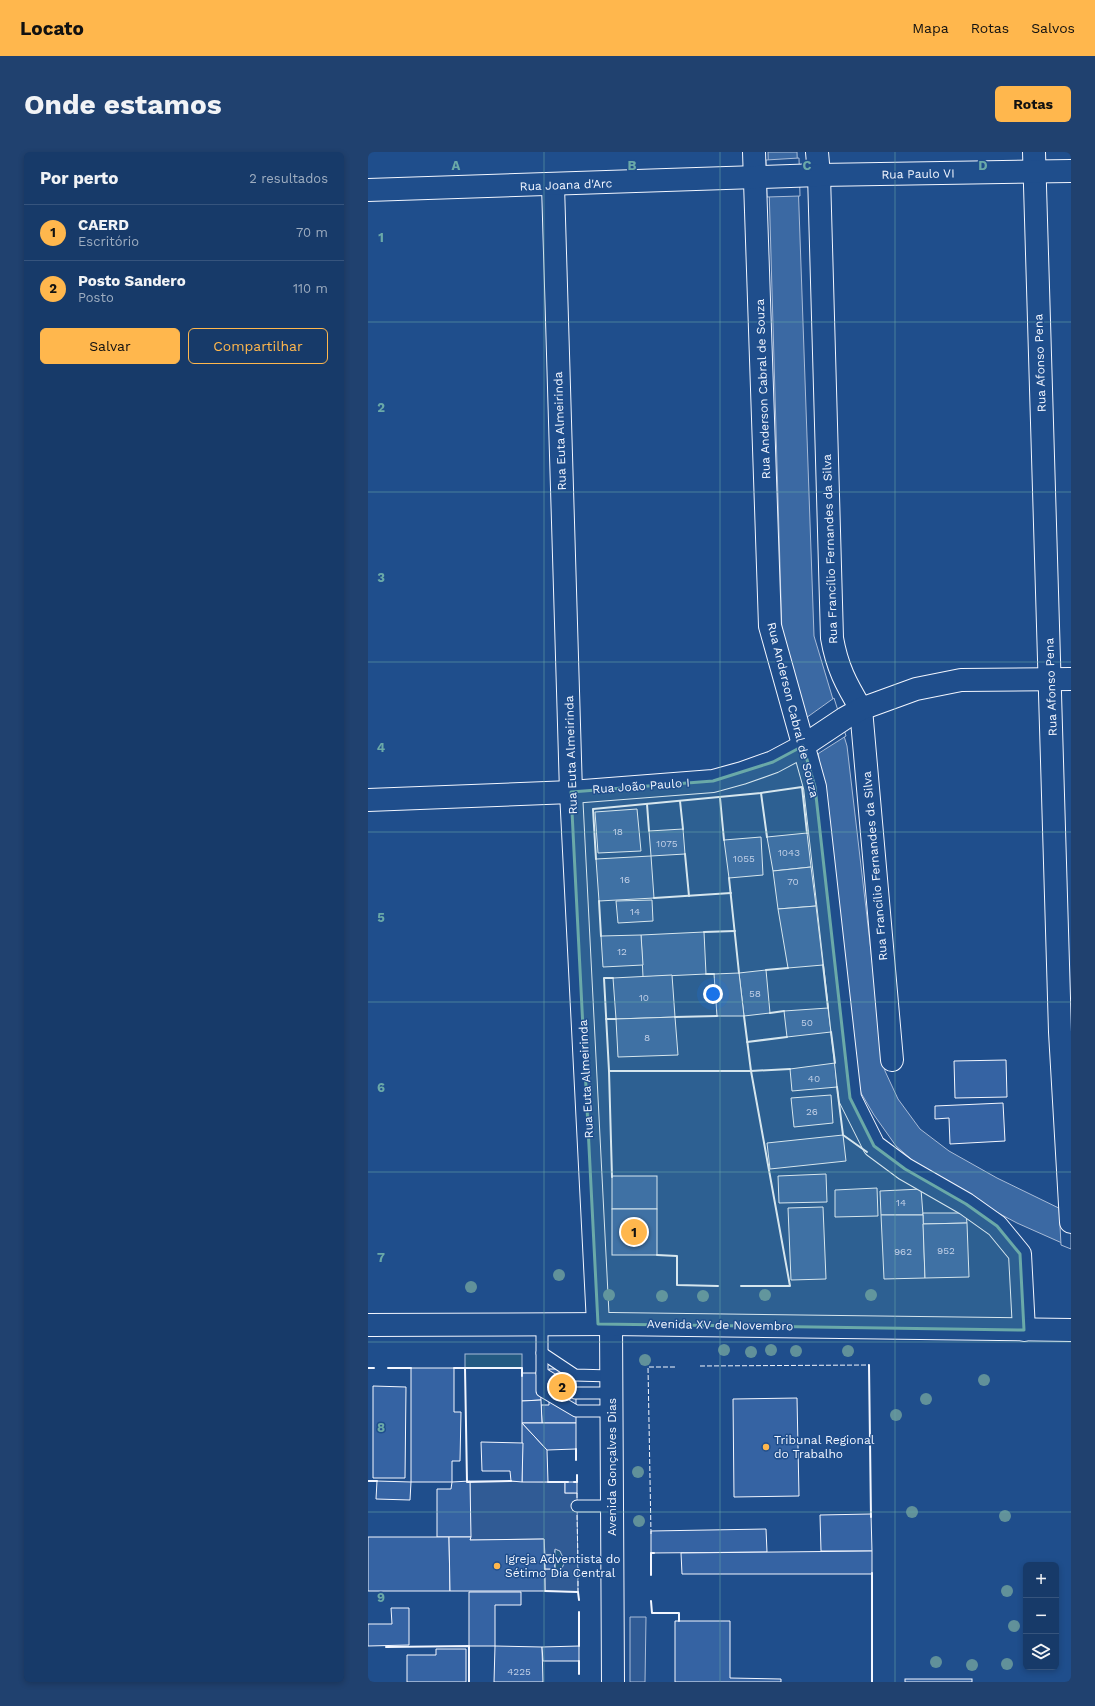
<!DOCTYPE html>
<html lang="pt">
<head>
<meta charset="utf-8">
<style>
  body { margin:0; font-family:"Work Sans",sans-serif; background:#20416f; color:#f1f3f6 }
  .controls { position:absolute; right:12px; bottom:12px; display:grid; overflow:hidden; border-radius:6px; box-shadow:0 2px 6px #0003 }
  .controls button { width:36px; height:36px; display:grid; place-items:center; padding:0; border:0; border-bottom:1px solid #36547d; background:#173a69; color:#f1f3f6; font:20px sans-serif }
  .you { position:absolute; left:345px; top:842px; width:14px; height:14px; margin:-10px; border:3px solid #fff; border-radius:50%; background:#1a73e8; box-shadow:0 0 0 6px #1a73e833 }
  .badge { display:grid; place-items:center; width:26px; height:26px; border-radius:50%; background:#ffb74d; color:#111; font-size:13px; font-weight:700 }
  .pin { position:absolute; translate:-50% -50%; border:2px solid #fff; box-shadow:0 1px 4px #0006 }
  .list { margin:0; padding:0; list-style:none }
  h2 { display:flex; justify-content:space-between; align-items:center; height:52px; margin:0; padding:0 16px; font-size:17px }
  h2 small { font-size:13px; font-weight:400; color:#9eadc0 }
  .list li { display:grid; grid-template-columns:26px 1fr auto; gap:12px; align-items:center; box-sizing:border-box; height:56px; padding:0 16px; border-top:1px solid #36547d }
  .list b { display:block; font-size:15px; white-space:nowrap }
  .list p { margin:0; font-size:13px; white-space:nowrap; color:#9eadc0 }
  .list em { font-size:13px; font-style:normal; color:#9eadc0 }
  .actions { display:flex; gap:8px; padding:12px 16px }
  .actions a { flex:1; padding:9px 0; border:1px solid #ffb74d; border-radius:6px; text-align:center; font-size:14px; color:#ffb74d }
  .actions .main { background:#ffb74d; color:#111 }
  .icon { flex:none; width:22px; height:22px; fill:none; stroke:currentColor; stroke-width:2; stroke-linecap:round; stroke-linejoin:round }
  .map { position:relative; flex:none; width:703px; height:1530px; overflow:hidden; border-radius:6px }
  header { display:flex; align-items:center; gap:24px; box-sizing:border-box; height:56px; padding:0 20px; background:#ffb74d; color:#111 }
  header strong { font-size:19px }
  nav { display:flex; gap:22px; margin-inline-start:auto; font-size:14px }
  .intro { display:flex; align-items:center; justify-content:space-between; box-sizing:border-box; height:96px; padding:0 24px }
  h1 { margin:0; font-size:28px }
  .button { padding:10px 18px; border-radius:6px; background:#ffb74d; color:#111; font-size:14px; font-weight:700 }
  main { display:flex; gap:24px; padding:0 24px }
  aside { flex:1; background:#173a69; border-radius:6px; box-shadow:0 2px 6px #0003 }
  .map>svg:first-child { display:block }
</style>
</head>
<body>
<header>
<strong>Locato</strong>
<nav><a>Mapa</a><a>Rotas</a><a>Salvos</a></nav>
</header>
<div class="intro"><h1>Onde estamos</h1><a class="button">Rotas</a></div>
<main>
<aside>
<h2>Por perto<small>2 resultados</small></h2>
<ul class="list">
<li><span class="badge">1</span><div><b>CAERD</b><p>Escritório</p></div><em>70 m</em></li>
<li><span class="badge">2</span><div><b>Posto Sandero</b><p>Posto</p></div><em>110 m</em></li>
</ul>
<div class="actions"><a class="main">Salvar</a><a>Compartilhar</a></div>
</aside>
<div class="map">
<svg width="703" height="1530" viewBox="0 0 703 1530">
  <rect width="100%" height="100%" fill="#1f4e8c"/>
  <g fill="#245a82" stroke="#a8bbd7">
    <rect x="97" y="1202" width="57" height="14"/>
    <path d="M187,1397L192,1399L197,1410L192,1420L187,1424Z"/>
  </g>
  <g fill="#305b95" stroke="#a8bbd7">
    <path d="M102,1329L197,1330V1341H209L210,1440L177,1439V1417H187V1424L192,1420L197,1410L192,1399L187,1397L186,1403H177L176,1387L102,1388Z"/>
    <path d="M262,1465H278L277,1530H262Z"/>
  </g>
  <path fill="#3b69a3" stroke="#a8bbd7" d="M400,0H429L446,484L479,594L517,919L530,947L552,977L581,999L629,1026L703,1062V1095L649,1071L566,1027L528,994L506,963L493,941L486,912L450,598L422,520L414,484Z"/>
  <g fill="#1f4e8c" stroke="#a8bbd7">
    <path d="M431,6L432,44L399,45L398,8Z"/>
    <path d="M466,546L478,584L448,603L438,566Z"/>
    <path d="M691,1054L703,1060V1097L693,1093Z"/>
  </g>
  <g fill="#3563a3" stroke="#f2f6ff">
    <path d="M269,657L273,699L230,701L227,660Z"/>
    <path d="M315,677L317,702L283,704L281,679Z"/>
    <path d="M439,681L443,715L405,719L399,685Z"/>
    <path d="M393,685L395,723L361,726L356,688Z"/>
    <path d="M283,704L286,746L231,749L228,707Z"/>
    <path d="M443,715L448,754L410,757L405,719Z"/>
    <path d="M284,748L285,769L250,771L248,749Z"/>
    <path d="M448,754L455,813L420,816L410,757Z"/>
    <path d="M336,780L338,822L275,825L273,783Z"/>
    <path d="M273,783L275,813L235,815L233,784Z"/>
    <path d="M398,818L402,861L376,864L371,821Z"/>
    <path d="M371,821L376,864H349L346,822Z"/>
    <path d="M304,823L307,865L248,867L245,826Z"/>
    <path d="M460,856L463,880L419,885L416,859Z"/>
    <path d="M307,865L310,903L250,905L248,867Z"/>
    <path d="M638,908L639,945L587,946L586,909Z"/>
    <path d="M467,911L469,935L424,939L422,917Z"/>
    <path d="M463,943L465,971L426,975L423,946Z"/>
    <path d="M635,951L637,989L582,992L581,966L567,967V954Z"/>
    <path d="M475,983L478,1009L402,1017L399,991Z"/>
    <path d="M458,1022L459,1050L411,1051L410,1024Z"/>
    <rect x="244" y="1024" width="45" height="33"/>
    <path d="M509,1036L510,1064L467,1065V1038Z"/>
    <path d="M553,1037L555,1063H513L512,1039Z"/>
    <path d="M455,1055L458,1127L423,1128L420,1056Z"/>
    <rect x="244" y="1057" width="45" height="46"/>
    <path d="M555,1061H595L598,1062L599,1071L555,1072Z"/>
    <path d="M513,1063H555L557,1126L516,1127Z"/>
    <path d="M599,1071L601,1125L557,1126L555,1072Z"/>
    <path d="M43,1216H86V1260H93L92,1309H84V1330H43Z"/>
    <path d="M181,1217H208V1271H174L173,1253H181Z"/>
    <path d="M154,1221H172L173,1248L154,1249Z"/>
    <path d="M5,1234L38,1235L37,1326H5Z"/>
    <path d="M429,1246L431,1344L366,1345L365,1247Z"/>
    <path d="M173,1248L174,1271H154V1249Z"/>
    <path d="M154,1271L179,1298L180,1330H154Z"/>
    <path d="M154,1271H208V1297L179,1298Z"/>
    <path d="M113,1290L155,1291L154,1330L143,1329L142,1319H114Z"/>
    <path d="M9,1329L43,1330L42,1348L8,1347Z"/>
    <path d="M102,1329L103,1385H69V1337H83L84,1330Z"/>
    <rect x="197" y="1330" width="12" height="11"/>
    <path d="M503,1362L504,1399H453L452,1363Z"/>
    <path d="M398,1377L399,1400L283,1401V1379Z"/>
    <path d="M0,1385H81L82,1439H0Z"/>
    <path d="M81,1385H103L102,1388L176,1387L177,1439H82Z"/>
    <path d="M504,1399V1422H314L313,1401Z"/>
    <path d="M177,1403H186L187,1417H177Z"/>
    <path d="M101,1440H153V1453H127V1494H101Z"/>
    <path d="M23,1456H41V1493L0,1494V1472H24Z"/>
    <path d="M307,1469H362V1526L413,1527V1530H307Z"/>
    <path d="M127,1494L174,1495L175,1530H126Z"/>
    <path d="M211,1494V1509H175L174,1495Z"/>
    <path d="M68,1497H98V1530H39V1503H68Z"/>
    <rect x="537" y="1527" width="67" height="3"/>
  </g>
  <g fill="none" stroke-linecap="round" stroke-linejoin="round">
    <g stroke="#f2f6ff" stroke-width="13">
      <g id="lane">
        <path d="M174,1172V1239L208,1259H243"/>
        <path d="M174,1201L207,1223L243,1224"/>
        <path d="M174,1221L207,1241H244"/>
        <path d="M209,1354H244"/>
      </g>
    </g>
    <g stroke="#f2f6ff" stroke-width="24">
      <g id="street">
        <path d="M386,0L402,474L447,635L482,946L506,994L537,1017L598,1052L629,1074L652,1102L656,1178"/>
        <path d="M449,0L451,23L464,486C469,515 478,532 493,557L524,908"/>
        <path d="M666,0L692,880L703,1070"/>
        <path d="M185,33L203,640L230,1172"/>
        <path d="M0,38L451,23L703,19"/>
        <path d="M0,648L203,640L345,629L374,621L405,610L435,594L477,566L493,557L548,537L593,528L703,527"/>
      </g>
    </g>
    <g stroke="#f2f6ff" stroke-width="24">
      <g id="secondary">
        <path d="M243,1172L245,1530"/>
        <path d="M0,1173L243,1172L703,1178"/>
      </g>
    </g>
    <use href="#lane" stroke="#1f4e8c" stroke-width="11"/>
    <use href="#street" stroke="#1f4e8c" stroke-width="22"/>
    <use href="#secondary" stroke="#1f4e8c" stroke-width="22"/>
    <g stroke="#f2f6ff" stroke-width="1" stroke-dasharray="5 2" stroke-linecap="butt">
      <path d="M332,1214L501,1213"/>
      <path d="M209,1346V1341"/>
      <path d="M209,1363L210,1408"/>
      <path d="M283,1382L280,1215H307"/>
      <path d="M210,1415V1440"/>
    </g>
    <g stroke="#f2f6ff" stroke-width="2">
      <path d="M393,641L399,685"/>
      <path d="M352,646L356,688"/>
      <path d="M312,649L315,677"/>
      <path d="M279,652L281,679"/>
      <path d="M317,702L321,744"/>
      <path d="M228,707L225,657L393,641L434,635L439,681"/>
      <path d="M361,726L371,821"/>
      <path d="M286,746L363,741"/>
      <path d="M231,749L233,784"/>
      <path d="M336,780L367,779"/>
      <path d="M455,813L460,856"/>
      <path d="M398,818L420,816"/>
      <path d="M338,822H346"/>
      <path d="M402,861L416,859"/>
      <path d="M376,864L383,919L422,917"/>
      <path d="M307,865L349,864"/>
      <path d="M238,867H248"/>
      <path d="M463,880L467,911"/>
      <path d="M379,890L419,885"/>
      <path d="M241,919L236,826H245"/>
      <path d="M469,935L475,983L499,1000"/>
      <path d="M244,1025L241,919H383L422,1134H373"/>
      <path d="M289,1103L309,1104V1133L350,1134"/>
      <path d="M501,1213L503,1365"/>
      <path d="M0,1216H6"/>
      <path d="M20,1216H43"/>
      <path d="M86,1216H154V1224"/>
      <path d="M97,1216L99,1330L143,1329"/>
      <path d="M208,1297V1308"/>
      <path d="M0,1329H9"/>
      <path d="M180,1330H200"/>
      <path d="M206,1330H209V1323"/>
      <path d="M504,1421V1530"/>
      <path d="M283,1423V1401H286"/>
      <path d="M177,1439L210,1440L211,1448"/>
      <path d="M283,1449L284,1461H311V1469"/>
      <path d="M211,1460V1494"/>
      <path d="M18,1495L101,1494V1530"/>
      <path d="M211,1509V1522"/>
    </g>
  </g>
  <g fill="#61919a">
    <circle cx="191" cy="1123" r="6"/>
    <circle cx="103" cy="1135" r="6"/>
    <circle cx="241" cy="1143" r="6"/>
    <circle cx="397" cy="1143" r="6"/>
    <circle cx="503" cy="1143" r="6"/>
    <circle cx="294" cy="1144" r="6"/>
    <circle cx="335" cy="1144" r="6"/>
    <circle cx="356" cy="1198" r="6"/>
    <circle cx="403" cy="1198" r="6"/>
    <circle cx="428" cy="1199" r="6"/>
    <circle cx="480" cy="1199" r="6"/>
    <circle cx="383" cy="1200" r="6"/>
    <circle cx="277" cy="1208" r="6"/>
    <circle cx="616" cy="1228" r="6"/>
    <circle cx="558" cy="1247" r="6"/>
    <circle cx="528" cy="1263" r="6"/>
    <circle cx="270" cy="1320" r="6"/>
    <circle cx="544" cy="1360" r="6"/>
    <circle cx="637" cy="1364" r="6"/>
    <circle cx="271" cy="1369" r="6"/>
    <circle cx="639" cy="1439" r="6"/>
    <circle cx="646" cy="1474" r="6"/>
    <circle cx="568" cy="1510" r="6"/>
    <circle cx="639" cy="1512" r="6"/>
    <circle cx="604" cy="1513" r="6"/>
  </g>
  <path fill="#6aa9a8" fill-opacity="0.2" stroke="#6aa9a8" stroke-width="3" stroke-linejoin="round" d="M435,594L447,635L482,946L506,994L537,1017L598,1052L629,1074L652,1102L656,1178L230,1172L203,640L345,629L405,610Z"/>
  <path fill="none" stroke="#6aa9a8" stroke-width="1" stroke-opacity="0.55" d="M176,0V1530M352,0V1530M527,0V1530M0,170H703M0,340H703M0,510H703M0,680H703M0,850H703M0,1020H703M0,1190H703M0,1360H703"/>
  <g fill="#ffb74d" stroke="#1f4e8c" stroke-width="1.5">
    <circle cx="398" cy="1295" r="4"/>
    <circle cx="129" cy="1414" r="4"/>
  </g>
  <g text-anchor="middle" stroke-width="3" stroke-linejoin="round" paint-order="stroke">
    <g font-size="10" fill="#c3d1e8">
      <text x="250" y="683">18</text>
      <text x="299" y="695">1075</text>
      <text x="421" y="704">1043</text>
      <text x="376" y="710">1055</text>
      <text x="257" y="731">16</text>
      <text x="425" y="733">70</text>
      <text x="267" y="763">14</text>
      <text x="254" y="803">12</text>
      <text x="387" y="845">58</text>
      <text x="276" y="849">10</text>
      <text x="439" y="874">50</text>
      <text x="279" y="889">8</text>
      <text x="446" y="930">40</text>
      <text x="444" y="963">26</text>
      <text x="533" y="1054">14</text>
      <text x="578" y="1102">952</text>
      <text x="535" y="1103">962</text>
      <text x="151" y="1523">4225</text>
    </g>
    <g font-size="12" fill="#f2f6ff" stroke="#1f4e8c">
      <text transform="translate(550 22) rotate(-1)" y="4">Rua Paulo VI</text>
      <text transform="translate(198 33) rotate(-2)" y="4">Rua Joana d'Arc</text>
      <text transform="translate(672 211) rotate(-92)" y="4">Rua Afonso Pena</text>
      <text transform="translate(395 237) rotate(-92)" y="4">Rua Anderson Cabral de Souza</text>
      <text transform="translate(192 279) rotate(-92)" y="4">Rua Euta Almeirinda</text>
      <text transform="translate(462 397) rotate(-92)" y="4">Rua Francílio Fernandes da Silva</text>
      <text transform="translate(683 535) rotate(-92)" y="4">Rua Afonso Pena</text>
      <text transform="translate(425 558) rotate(76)" y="4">Rua Anderson Cabral de Souza</text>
      <text transform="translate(203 603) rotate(-92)" y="4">Rua Euta Almeirinda</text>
      <text transform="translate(273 634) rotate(-4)" y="4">Rua João Paulo I</text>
      <text transform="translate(507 714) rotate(-95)" y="4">Rua Francílio Fernandes da Silva</text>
      <text transform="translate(218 927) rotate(-93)" y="4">Rua Euta Almeirinda</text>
      <text transform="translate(352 1173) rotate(1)" y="4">Avenida XV de Novembro</text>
      <text transform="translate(244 1315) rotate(-90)" y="4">Avenida Gonçalves Dias</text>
    </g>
    <g font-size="12" fill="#f2f6ff" stroke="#1f4e8c" text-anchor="start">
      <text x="406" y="1292">Tribunal Regional<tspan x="406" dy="14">do Trabalho</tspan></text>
      <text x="137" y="1411">Igreja Adventista do<tspan x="137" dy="14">Sétimo Dia Central</tspan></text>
    </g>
  </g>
  <g font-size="13" text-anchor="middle" font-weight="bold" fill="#6aa9a8" stroke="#1f4e8c" stroke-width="3" stroke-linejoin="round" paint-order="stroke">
    <text x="88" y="18">A</text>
    <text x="264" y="18">B</text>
    <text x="439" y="18">C</text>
    <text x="615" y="18">D</text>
    <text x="13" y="90">1</text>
    <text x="13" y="260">2</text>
    <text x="13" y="430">3</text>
    <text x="13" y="600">4</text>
    <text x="13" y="770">5</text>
    <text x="13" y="940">6</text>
    <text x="13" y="1110">7</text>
    <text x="13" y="1280">8</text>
    <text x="13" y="1450">9</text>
  </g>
</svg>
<div class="controls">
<button>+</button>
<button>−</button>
<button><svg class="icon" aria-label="layers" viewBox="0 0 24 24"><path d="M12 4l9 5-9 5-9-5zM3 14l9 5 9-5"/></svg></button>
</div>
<div class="you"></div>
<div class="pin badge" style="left:266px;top:1080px">1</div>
<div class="pin badge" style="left:194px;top:1235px">2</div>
</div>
</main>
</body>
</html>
